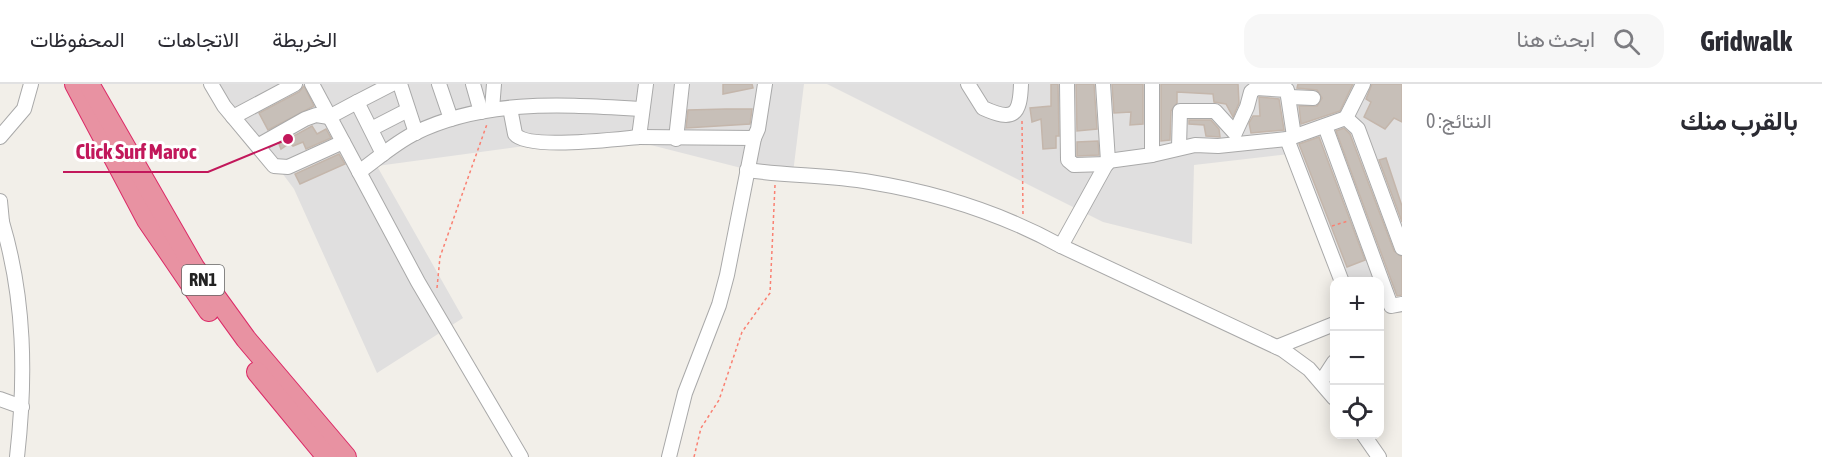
<!DOCTYPE html>
<html lang="ar">
<head>
<meta charset="utf-8">
<style>
  body { margin:0; font-family:"Asap Condensed",Vazirmatn,sans-serif; background:#f7f7f7; color:#2b2b33; direction:rtl }
  .controls { position:absolute; right:18px; bottom:18px; display:grid; overflow:hidden; border-radius:12px; box-shadow:0 3px 15px #0003 }
  .controls button { width:54px; height:54px; display:grid; place-items:center; padding:0; border:0; border-bottom:2px solid #e1e1e2; background:#fff; color:#2b2b33; font:30px sans-serif }
  .list { margin:0; padding:0; list-style:none }
  h2 { display:flex; justify-content:space-between; align-items:center; height:78px; margin:0; padding:0 24px; font-size:26px }
  h2 small { font-size:20px; font-weight:400; color:#7c7c81 }
  .icon { flex:none; width:33px; height:33px; fill:none; stroke:currentColor; stroke-width:2; stroke-linecap:round; stroke-linejoin:round }
  .map { position:relative; flex:none; width:1402px; height:373px; overflow:hidden; direction:ltr }
  header { display:flex; align-items:center; gap:36px; box-sizing:border-box; height:84px; padding:0 30px; background:#fff; border-bottom:2px solid #e1e1e2 }
  header strong { font-size:28px }
  nav { display:flex; gap:33px; margin-inline-start:auto; font-size:21px }
  .search { width:420px; height:54px; background:#f7f7f7; display:flex; align-items:center; gap:15px; box-sizing:border-box; padding:0 21px; border-radius:18px; color:#7c7c81; font-size:22px }
  main { display:flex }
  aside { flex:1; background:#fff }
  .map>svg:first-child { display:block }
</style>
</head>
<body>
<header>
<strong>Gridwalk</strong>
<div class="search"><svg class="icon" aria-label="search" viewBox="0 0 24 24"><circle cx="10" cy="10" r="6"/><path d="M15 15l6 6"/></svg>ابحث هنا</div>
<nav><a>الخريطة</a><a>الاتجاهات</a><a>المحفوظات</a></nav>
</header>
<main>
<aside>
<h2>بالقرب منك<small>النتائج: 0</small></h2>
<ul class="list">
</ul>
</aside>
<div class="map">
<svg width="1402" height="373" viewBox="0 0 1402 373">
  <rect width="100%" height="100%" fill="#f2efe9"/>
  <g fill="#e0dfdf">
    <path d="M216,0H804L792,97L631,56L525,62L377,82L463,234L377,289L294,105Z"/>
    <path d="M827,0H1402V212L1380,207V198L1334,195L1289,70L1194,81L1192,160L1103,138Z"/>
  </g>
  <g fill="#c7bfb8" stroke="#c4b6ab" stroke-width="1.5">
    <path d="M723,0H752L753,4L723,10Z"/>
    <path d="M1051,0H1058L1059,52H1056V64L1043,65L1041,35L1032,38L1030,24L1051,22Z"/>
    <path d="M1076,0H1094L1097,45L1077,47Z"/>
    <path d="M1112,0H1143V40L1130,41L1131,28L1114,29Z"/>
    <path d="M1161,0H1238L1239,19L1233,33L1226,20L1214,18L1213,10L1177,8V19L1171,27L1170,56L1161,57Z"/>
    <path d="M1298,0H1353L1340,27L1301,40L1299,22H1317L1322,14L1317,6L1297,4Z"/>
    <path d="M1372,0H1402V38L1394,34L1385,45L1364,33L1371,18L1366,15Z"/>
    <path d="M304,2L314,22L268,46L259,29L299,8Z"/>
    <path d="M1259,13L1279,15L1284,46L1251,49L1249,39L1253,32H1260Z"/>
    <path d="M726,25H752L750,40L686,44L688,26Z"/>
    <path d="M1189,36H1211L1219,45L1220,53L1206,52L1204,41L1189,40Z"/>
    <path d="M312,42L317,50L326,45L331,54L306,65L303,58L293,62L290,59L281,65L279,60Z"/>
    <path d="M1344,44L1350,50L1394,167L1402,173V211L1397,212L1336,47Z"/>
    <path d="M1319,53L1365,176L1347,183L1299,60Z"/>
    <path d="M1098,57L1099,71L1077,72V58Z"/>
    <path d="M339,70L345,80L300,100L295,90Z"/>
    <path d="M1386,74L1402,122V138L1379,76Z"/>
  </g>
  <g fill="none" stroke-linecap="round" stroke-linejoin="round">
    <g stroke="#a9a9a9" stroke-width="16">
      <g id="minor">
        <path d="M211,0L224,22L274,82L288,83L343,58"/>
        <path d="M312,0L418,198L521,373"/>
        <path d="M400,0L416,49"/>
        <path d="M439,0L451,35"/>
        <path d="M473,0L481,28"/>
        <path d="M968,0L983,24C1014,38 1020,31 1021,0"/>
        <path d="M1067,0L1068,76L1074,81L1107,80"/>
        <path d="M1290,13L1313,14"/>
        <path d="M357,18L392,0"/>
        <path d="M510,24L515,50C527,66 617,55 639,53L646,0"/>
        <path d="M492,25L494,0"/>
        <path d="M233,33L295,0"/>
        <path d="M1346,34L1363,0"/>
        <path d="M1325,42L1391,222L1402,220"/>
        <path d="M371,45L408,26"/>
        <path d="M0,53L24,25L31,0"/>
        <path d="M639,53L754,54L758,45L765,0"/>
        <path d="M676,55L682,0"/>
        <path d="M1287,55L1342,198"/>
        <path d="M259,61L305,35L316,31L329,33L357,18L383,70"/>
        <path d="M1179,63L1180,27H1215L1235,49L1247,23L1251,8L1256,4L1287,6L1294,52"/>
        <path d="M1152,71L1195,61L1218,62L1287,55L1346,34L1358,45L1402,164"/>
        <path d="M1108,77L1152,71V0"/>
        <path d="M747,86C788,92 829,91 870,98C938,109 1001,129 1061,162L1108,77L1103,0"/>
        <path d="M359,88C377,75 395,59 415,49C486,14 567,21 642,25"/>
        <path d="M0,117L2,138L0,142"/>
        <path d="M2,138C25,215 26,293 17,373"/>
        <path d="M1061,162L1283,266L1309,285L1334,314"/>
        <path d="M1277,263L1334,240"/>
        <path d="M1321,298L1334,278"/>
        <path d="M0,315L22,323"/>
        <path d="M1363,350L1379,373"/>
        <path d="M669,373L685,309L719,221L727,191L754,54"/>
      </g>
    </g>
    <g stroke="#dc2a67" stroke-width="22">
      <g id="highway">
        <path d="M75,0L147,136L209,227"/>
        <path d="M89,0L194,183L246,255L346,373"/>
        <path d="M257,288L327,373"/>
      </g>
    </g>
    <g stroke="#fa8072" stroke-width="1.5" stroke-dasharray="3 3" stroke-linecap="butt">
      <path d="M1022,37L1023,131"/>
      <path d="M1332,142L1348,137"/>
      <path d="M437,204L440,173L487,40"/>
      <path d="M694,373L701,344L719,316L742,248L770,209L775,101"/>
    </g>
    <use href="#minor" stroke="#fff" stroke-width="14"/>
    <use href="#highway" stroke="#e892a2" stroke-width="20"/>
  </g>
  <g text-anchor="middle" stroke-width="6" stroke-linejoin="round" paint-order="stroke">
    <rect fill="#fff" stroke="#646464" stroke-width="1.5" x="182" y="181" width="42" height="30" rx="4.5"/>
    <g font-size="18" font-weight="bold" fill="#222">
      <text x="203" y="202">RN1</text>
    </g>
  </g>
  <path fill="none" stroke="#c2185b" stroke-width="2" d="M288 55L208 88H63"/>
  <circle fill="#c2185b" stroke="#fff" stroke-width="2" cx="288" cy="55" r="6"/>
  <g font-size="21" text-anchor="middle" font-weight="bold" fill="#c2185b" stroke="#fff" stroke-width="6" stroke-linejoin="round" paint-order="stroke">
    <text x="136" y="75">Click Surf Maroc</text>
  </g>
</svg>
<div class="controls">
<button>+</button>
<button>−</button>
<button><svg class="icon" aria-label="locate" viewBox="0 0 24 24"><circle cx="12" cy="12" r="6"/><path d="M12 2v4M12 18v4M2 12h4M18 12h4"/></svg></button>
</div>
</div>
</main>
</body>
</html>
